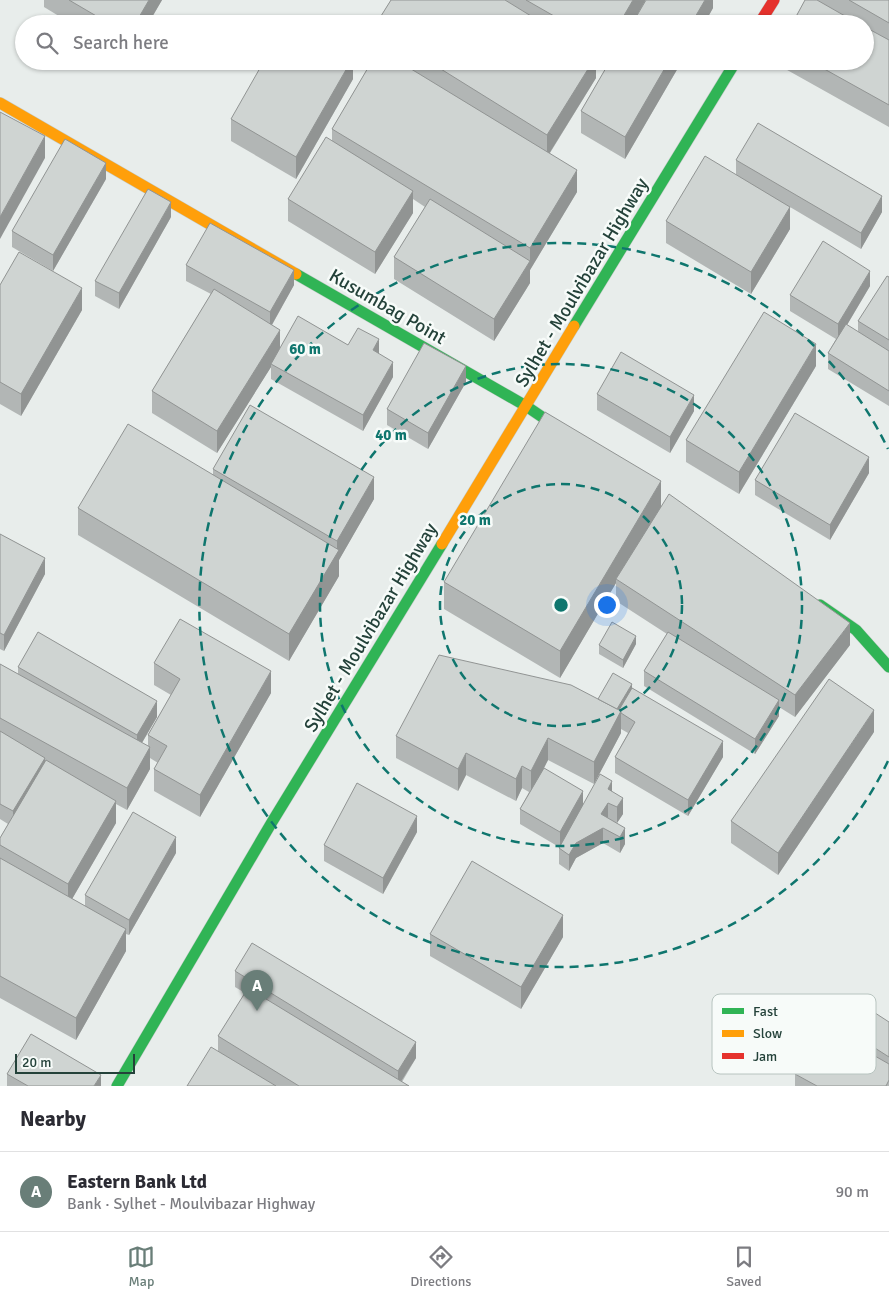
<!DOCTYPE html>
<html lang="en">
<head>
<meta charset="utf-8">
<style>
  body { margin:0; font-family:Signika,sans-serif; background:#f7f7f7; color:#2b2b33 }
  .scale { position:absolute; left:15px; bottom:12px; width:120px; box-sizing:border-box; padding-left:5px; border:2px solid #24423a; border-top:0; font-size:14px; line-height:18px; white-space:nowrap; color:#24423a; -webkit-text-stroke:4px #f7fbf9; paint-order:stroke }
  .you { position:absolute; left:606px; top:604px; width:18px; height:18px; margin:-12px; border:4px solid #fff; border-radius:50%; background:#1a73e8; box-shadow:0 0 0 8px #1a73e833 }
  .badge { display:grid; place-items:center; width:32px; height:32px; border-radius:50%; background:#697e78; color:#fff; font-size:16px; font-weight:700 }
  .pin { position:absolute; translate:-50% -41px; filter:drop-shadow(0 1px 2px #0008) }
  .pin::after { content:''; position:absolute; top:26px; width:18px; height:15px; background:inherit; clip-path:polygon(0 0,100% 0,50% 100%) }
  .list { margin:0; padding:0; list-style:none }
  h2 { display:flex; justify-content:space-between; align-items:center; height:65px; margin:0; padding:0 20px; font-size:21px }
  h2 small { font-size:16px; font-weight:400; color:#7c7c81 }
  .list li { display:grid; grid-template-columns:32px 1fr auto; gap:15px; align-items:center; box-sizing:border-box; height:80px; padding:0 20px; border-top:1px solid #e1e1e2 }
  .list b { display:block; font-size:19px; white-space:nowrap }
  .list p { margin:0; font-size:16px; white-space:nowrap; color:#7c7c81 }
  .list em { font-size:16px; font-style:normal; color:#7c7c81 }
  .icon { flex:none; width:28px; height:28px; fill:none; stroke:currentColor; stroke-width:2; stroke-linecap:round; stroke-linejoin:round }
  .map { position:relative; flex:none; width:889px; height:1086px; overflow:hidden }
  .search { position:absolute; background:#fff; box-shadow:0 1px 4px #0004; left:15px; right:15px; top:15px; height:55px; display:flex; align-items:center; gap:12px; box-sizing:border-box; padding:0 18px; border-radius:28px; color:#7c7c81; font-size:19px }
  .sheet { height:145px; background:#fff }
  nav { display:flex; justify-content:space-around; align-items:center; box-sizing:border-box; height:70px; border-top:1px solid #e1e1e2; background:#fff; font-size:14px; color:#7c7c81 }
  nav a { display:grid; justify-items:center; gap:2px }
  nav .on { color:#697e78 }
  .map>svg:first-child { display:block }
</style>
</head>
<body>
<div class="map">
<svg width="889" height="1086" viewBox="0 0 889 1086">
  <rect width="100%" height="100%" fill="#e8edeb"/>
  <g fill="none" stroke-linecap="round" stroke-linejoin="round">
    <g stroke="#c3cbc8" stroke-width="12">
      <g id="fast">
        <path d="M296,274L526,406L573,438"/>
        <path d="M574,326L736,61"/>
        <path d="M820,605L856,630L889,667"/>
        <path d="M117,1086L272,822L442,544"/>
      </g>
    </g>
    <g stroke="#c3cbc8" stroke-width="12">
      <g id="slow">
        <path d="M0,103L296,274"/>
        <path d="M442,544L574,326"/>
      </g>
    </g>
    <g stroke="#c3cbc8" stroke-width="12">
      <path id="jam" d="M759,24L774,0"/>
    </g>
    <use href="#fast" stroke="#30b455" stroke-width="11"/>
    <use href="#slow" stroke="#ff9f0a" stroke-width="11"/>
    <use href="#jam" stroke="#e5322d" stroke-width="11"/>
  </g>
  <g fill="#b2b6b5">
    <path d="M44,0H162L148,24H72L44,7Z"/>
    <path d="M391,0H645V1L713,0V8L704,24H376Z"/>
    <path d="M805,0H889V127L780,66V61H865V24H792Z"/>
    <path d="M353,61V79L296,179L231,141V119Z"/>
    <path d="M372,61H682L625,159L581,133V111L606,68L596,62V78L550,153L577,192L530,270V283L494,341L394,279V257L425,207L413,199V213L375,274L288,221V199L332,141V129Z"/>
    <path d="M736,160L882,212L861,249L790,207V229L751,294L666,243V221L736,175Z"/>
    <path d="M106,179L53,271L12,247V231Z"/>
    <path d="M171,217L119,309L95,296V281Z"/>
    <path d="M186,265L294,285L272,325L280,348L348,345L379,354L393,377L363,431L271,379V367L217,453L152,413V391L211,294L186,281Z"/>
    <path d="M889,277V406L828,369V353L836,339L790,311V295L870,286L847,325L858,332V321Z"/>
    <path d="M0,285L82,310L21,416L0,404Z"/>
    <path d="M816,366L739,494L686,462V440Z"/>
    <path d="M466,382L428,449L387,425V409Z"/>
    <path d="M597,394L694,411L670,453L597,410Z"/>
    <path d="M213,469L374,499L339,560V576L289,661L78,535V508L213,474Z"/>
    <path d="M869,473L830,540L755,495V480Z"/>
    <path d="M661,506L850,645L795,717L779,707V716L755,754L644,686V671L667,634L616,601V583L560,678L444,609V582Z"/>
    <path d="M0,534L45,574L4,651L0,649Z"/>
    <path d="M636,644L623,668L599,654V645Z"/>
    <path d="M154,663L271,693L200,817L154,791V769L158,763L150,758V769L127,810L116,804V823L72,899L85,906V895L176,853L129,935L126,934V951L76,1040L0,998V838L8,824L0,819V664L18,674V667L157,717L142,743L148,746V735L171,695L154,685Z"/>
    <path d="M632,688L723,757L688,816L615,773V757L628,733L621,729V733L594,784L548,760L544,768L583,805L612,792L623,814L617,823L625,844L620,853L603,843L576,858L569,871L559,864V847L520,824V809L529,792L522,788L516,801L466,775L458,791L396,758V736L598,699Z"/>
    <path d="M874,732L778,875L731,843V821Z"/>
    <path d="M417,832L383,894L324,861V845Z"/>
    <path d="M430,934L563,937L521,1009L430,956Z"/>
    <path d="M235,971L416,1058L402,1082L409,1086H187L218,1051V1036L245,993L235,987Z"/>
    <path d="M889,1022V1086H795V1074L853,1043V1034Z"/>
    <path d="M7,1074L101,1086H7Z"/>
  </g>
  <g fill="#919493">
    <path d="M149,0H162L148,24H135Z"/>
    <path d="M633,0H645V1L632,24H619Z"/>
    <path d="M705,0H713V8L704,24H691Z"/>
    <path d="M351,61H353V79L296,179V157Z"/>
    <path d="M593,61H596V78L547,157V135Z"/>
    <path d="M669,61H682L625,159V137Z"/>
    <path d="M45,136V158L0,239V217Z"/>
    <path d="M106,163V179L53,271V255Z"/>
    <path d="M577,170V192L530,270V248Z"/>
    <path d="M413,191V213L375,274V252Z"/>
    <path d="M882,196V212L861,249V233Z"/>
    <path d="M171,202V217L119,309V293Z"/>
    <path d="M790,207V229L751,294V272Z"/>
    <path d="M530,261V283L494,341V319Z"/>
    <path d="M294,270V285L270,328V312Z"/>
    <path d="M870,271V286L838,340V324Z"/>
    <path d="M82,288V310L21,416V394Z"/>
    <path d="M280,330V352L271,364V367L217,453V431Z"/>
    <path d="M379,339V355L373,350Z"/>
    <path d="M816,344V366L739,494V472Z"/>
    <path d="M393,362V377L363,431V415Z"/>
    <path d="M466,366V382L428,449V433Z"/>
    <path d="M694,395V411L670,453V437Z"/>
    <path d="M869,457V473L830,540V525Z"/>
    <path d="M374,477V499L339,560V576L289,661V634L337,552V541Z"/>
    <path d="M661,481V508L616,579V583L560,678V651Z"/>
    <path d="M45,558V574L4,651V635Z"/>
    <path d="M850,623V645L795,717V695Z"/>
    <path d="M636,636V644L623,668V660Z"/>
    <path d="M271,671V693L200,817V795Z"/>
    <path d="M632,684V692L621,711V733L594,784V762L615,712Z"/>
    <path d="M779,700V716L755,754V739Z"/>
    <path d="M157,701V717L137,751V735Z"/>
    <path d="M874,710V732L778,875V853Z"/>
    <path d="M548,738V760L531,793V771Z"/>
    <path d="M723,741V757L688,816V800Z"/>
    <path d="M150,747V769L127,810V788Z"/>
    <path d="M466,753V775L458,791V769Z"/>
    <path d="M45,758V773L13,827V811Z"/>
    <path d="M522,766V788L516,801V779Z"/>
    <path d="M612,781V797L608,803V818L603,828V843L576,858L569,871V855Z"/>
    <path d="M583,791V807L560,847V832Z"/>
    <path d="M623,798V814L617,823V807Z"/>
    <path d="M116,801V823L68,906V884Z"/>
    <path d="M417,816V832L383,894V878Z"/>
    <path d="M625,828V844L620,853V837Z"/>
    <path d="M176,837V853L129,935V920Z"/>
    <path d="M563,915V937L521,1009V987Z"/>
    <path d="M126,929V951L76,1040V1018Z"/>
    <path d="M416,1042V1058L398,1086V1071Z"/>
    <path d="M101,1075V1086H94Z"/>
  </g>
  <g fill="#cfd4d2" stroke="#919493">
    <path d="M69,0H149L135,24H110Z"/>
    <path d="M391,0H505L544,24H376Z"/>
    <path d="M526,0H633L619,24H568Z"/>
    <path d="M646,0H705L691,24H632Z"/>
    <path d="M805,0H817L859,24H792Z"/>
    <path d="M849,0H889V23Z"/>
    <path d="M288,19L296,24H285Z"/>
    <path d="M865,27L889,40V105L810,61H865Z"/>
    <path d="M264,61H351L296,157L231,119Z"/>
    <path d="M372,61H398L577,170L530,248L332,129Z"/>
    <path d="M428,61H593L547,135Z"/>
    <path d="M610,61H669L625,137L581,111Z"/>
    <path d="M0,112L45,136L0,217Z"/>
    <path d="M758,123L882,196L861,233L736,160Z"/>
    <path d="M326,137L413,191L375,252L288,199Z"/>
    <path d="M65,139L106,163L53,255L12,231Z"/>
    <path d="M705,156L790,207L751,272L666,221Z"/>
    <path d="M148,189L171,202L119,293L95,281Z"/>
    <path d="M430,199L530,261L494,319L394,257Z"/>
    <path d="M210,223L294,270L270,312L186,265Z"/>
    <path d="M823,241L870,271L838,324L790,295Z"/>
    <path d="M19,252L82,288L21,394L0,382V285Z"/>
    <path d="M887,276L889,277V340L858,321Z"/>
    <path d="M214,289L280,330L217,431L152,391Z"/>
    <path d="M764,312L816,344L739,472L686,440Z"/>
    <path d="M298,316L348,345L358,328L379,339L373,350L393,362L363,415L271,364Z"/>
    <path d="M846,324L889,351V391L828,353Z"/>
    <path d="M424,343L466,366L428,433L387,409Z"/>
    <path d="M621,352L694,395L670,437L597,394Z"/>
    <path d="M250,405L374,477L337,541L213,469Z"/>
    <path d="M545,412L661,481L560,651L444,582Z"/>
    <path d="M795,413L869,457L830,525L755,480Z"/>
    <path d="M128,424L339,550L289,634L78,508Z"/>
    <path d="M669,494L850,623L795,695L616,579Z"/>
    <path d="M0,534L45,558L4,635L0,633Z"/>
    <path d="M180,619L271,671L200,795L154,769L167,746L148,735L180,679L154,663Z"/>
    <path d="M612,622L636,636L623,660L599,645Z"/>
    <path d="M38,632L157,701L137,735L18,667Z"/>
    <path d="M668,632L779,700L755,739L644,671Z"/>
    <path d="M439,655L571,685L621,711L594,762L548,738L531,771L522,766L516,779L466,753L458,769L396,736Z"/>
    <path d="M0,664L150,747L127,788L0,718Z"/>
    <path d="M613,673L632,684L617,709L598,699Z"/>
    <path d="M829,679L874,710L778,853L731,821Z"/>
    <path d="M632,688L723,741L688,800L615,757L635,722L621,713V711L619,710Z"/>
    <path d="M0,731L45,758L13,811L0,804Z"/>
    <path d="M46,760L116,801L68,884L0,845V838Z"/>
    <path d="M544,768L583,791L560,832L520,809Z"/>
    <path d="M600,774L612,781L608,789L623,798L617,807L608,803L601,814L625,828L620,837L603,828L576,843L569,855L559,848Z"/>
    <path d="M357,783L417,816L383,878L324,845Z"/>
    <path d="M133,812L176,837L129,920L85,895Z"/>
    <path d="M0,858L126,929L76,1018L0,976Z"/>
    <path d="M472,861L563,915L521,987L430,934Z"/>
    <path d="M252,943L416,1042L398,1071L235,971Z"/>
    <path d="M248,988L409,1086H299L218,1036Z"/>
    <path d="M869,1009L889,1022V1057L853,1034Z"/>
    <path d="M822,1026L889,1064V1080L886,1086H817L795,1074Z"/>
    <path d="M31,1034L101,1075L94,1086H28L7,1074Z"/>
    <path d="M211,1047L276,1086H187Z"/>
  </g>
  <g fill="none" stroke="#0f766e" stroke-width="2.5" stroke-dasharray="9 6">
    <circle cx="561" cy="605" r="121"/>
    <circle cx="561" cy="605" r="241"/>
    <path d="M888 761A362 362 0 1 1 888 449"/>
  </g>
  <g text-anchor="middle" stroke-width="5" stroke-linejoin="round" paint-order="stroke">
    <g font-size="19" fill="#24423a" stroke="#f7fbf9">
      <text transform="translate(581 282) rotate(-59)" y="7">Sylhet - Moulvibazar Highway</text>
      <text transform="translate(388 306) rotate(30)" y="7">Kusumbag Point</text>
      <text transform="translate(370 627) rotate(-59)" y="7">Sylhet - Moulvibazar Highway</text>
    </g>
  </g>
  <rect x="712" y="994" width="164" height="80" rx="8" fill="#f7fbf9" stroke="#b8c4c0" stroke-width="1"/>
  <rect x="722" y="1008" width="22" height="6" fill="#30b455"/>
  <rect x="722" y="1030" width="22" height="7" fill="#ff9f0a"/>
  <rect x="722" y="1053" width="22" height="6" fill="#e5322d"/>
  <g font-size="14" fill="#24423a">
    <text x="753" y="1016">Fast</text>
    <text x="753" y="1038">Slow</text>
    <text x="753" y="1061">Jam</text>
  </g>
  <circle cx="561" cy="605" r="8" fill="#0f766e" stroke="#f7fbf9" stroke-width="2.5"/>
  <g font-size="15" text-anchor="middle" font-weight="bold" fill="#0f766e" stroke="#f7fbf9" stroke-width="5" stroke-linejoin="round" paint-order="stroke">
    <text x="305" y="354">60 m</text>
    <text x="391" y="440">40 m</text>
    <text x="475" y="525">20 m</text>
  </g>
</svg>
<div class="scale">20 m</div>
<div class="you"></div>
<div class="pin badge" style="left:257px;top:1011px">A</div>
<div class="search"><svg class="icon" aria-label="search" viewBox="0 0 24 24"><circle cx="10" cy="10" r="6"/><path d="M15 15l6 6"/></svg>Search here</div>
</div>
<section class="sheet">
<h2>Nearby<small></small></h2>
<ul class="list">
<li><span class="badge">A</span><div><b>Eastern Bank Ltd</b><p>Bank · Sylhet - Moulvibazar Highway</p></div><em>90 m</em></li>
</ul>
</section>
<nav>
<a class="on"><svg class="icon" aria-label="map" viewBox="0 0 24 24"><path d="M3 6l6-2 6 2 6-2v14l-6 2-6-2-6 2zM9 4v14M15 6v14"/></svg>Map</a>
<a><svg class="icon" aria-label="directions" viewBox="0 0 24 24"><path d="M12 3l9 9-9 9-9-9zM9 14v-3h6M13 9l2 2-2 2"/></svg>Directions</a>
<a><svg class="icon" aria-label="saved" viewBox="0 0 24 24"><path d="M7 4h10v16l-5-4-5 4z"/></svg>Saved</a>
</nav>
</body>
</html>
